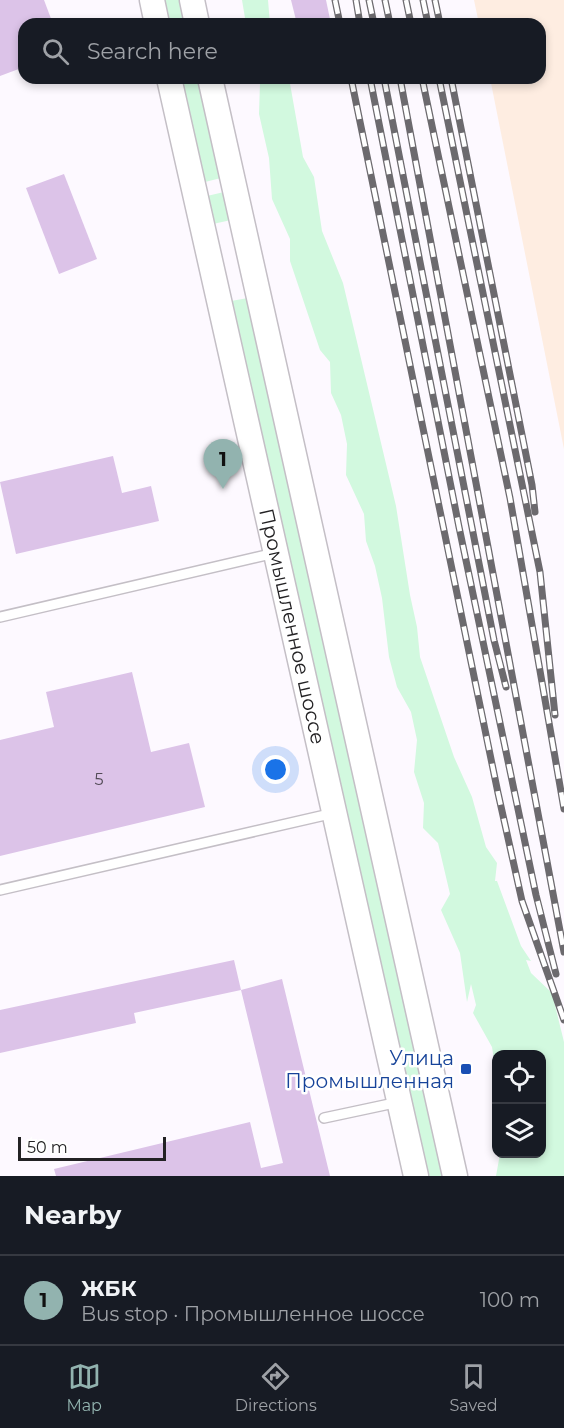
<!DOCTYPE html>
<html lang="en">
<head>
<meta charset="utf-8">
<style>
  body { margin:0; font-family:Montserrat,sans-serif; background:#20242c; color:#f1f3f6 }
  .controls { position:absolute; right:18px; bottom:18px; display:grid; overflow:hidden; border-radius:12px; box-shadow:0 3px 9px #0003 }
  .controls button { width:54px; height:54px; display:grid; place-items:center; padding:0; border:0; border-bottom:2px solid #363941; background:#171b24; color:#f1f3f6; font:30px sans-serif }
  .scale { position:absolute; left:18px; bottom:15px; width:148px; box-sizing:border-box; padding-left:6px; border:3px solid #232224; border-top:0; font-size:16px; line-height:21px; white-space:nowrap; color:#232224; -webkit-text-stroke:4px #fff; paint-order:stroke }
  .you { position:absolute; left:276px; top:770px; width:21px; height:21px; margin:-15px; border:4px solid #fff; border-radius:50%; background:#1a73e8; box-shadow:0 0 0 9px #1a73e833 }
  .badge { display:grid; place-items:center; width:39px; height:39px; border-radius:50%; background:#92b3af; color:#111; font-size:20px; font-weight:700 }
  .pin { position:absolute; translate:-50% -50px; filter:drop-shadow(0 2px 3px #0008) }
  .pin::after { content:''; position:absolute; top:32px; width:21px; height:18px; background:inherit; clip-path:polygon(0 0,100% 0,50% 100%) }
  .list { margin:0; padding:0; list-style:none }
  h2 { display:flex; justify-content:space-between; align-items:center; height:78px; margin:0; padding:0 24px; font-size:26px }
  h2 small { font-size:20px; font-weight:400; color:#9ea1a6 }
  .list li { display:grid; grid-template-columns:39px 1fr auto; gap:18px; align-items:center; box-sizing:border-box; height:90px; padding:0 24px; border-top:2px solid #363941 }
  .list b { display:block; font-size:22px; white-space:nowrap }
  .list p { margin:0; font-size:20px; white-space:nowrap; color:#9ea1a6 }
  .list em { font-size:20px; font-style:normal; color:#9ea1a6 }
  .icon { flex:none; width:33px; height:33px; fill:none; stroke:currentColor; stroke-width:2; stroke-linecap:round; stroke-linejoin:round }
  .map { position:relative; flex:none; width:564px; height:1176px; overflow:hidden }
  .search { position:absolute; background:#171b24; box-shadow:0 3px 9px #0003; left:18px; right:18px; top:18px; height:66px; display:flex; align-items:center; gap:15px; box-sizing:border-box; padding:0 21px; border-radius:18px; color:#9ea1a6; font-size:22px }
  .sheet { height:168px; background:#171b24 }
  nav { display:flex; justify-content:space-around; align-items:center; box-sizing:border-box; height:84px; border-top:2px solid #363941; background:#171b24; font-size:16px; color:#9ea1a6 }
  nav a { display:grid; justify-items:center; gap:3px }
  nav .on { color:#92b3af }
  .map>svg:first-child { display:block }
</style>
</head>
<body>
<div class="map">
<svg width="564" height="1176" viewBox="0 0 564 1176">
  <rect width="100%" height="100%" fill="#fdf9ff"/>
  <path fill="#feede1" d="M474,0H564V449L490,78H540V24H479Z"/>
  <g fill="#d2f9df">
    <path d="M164,0H180L186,24H169Z"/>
    <path d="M242,0H268L270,24H246Z"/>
    <path d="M181,78H198L221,178L205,182Z"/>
    <path d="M258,78H289L303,157L314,177L322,231L343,283L396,506L410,595L417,627L420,657L454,757L472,797L486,847L497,863L495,881H497L521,946L531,961L526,960L531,973L552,993L564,1042V1176H496L500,1154H542V1054H496V1072L492,1047L473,1013L476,1005L471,984L467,1002L460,953L441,910L450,894L438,843L423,828L424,803L414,772L417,740L411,712L397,687L389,657L382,598L375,566L366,541L364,514L346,475L347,444L341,415L331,393L330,362L320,350L290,261V239L272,199L269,158L259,114L260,83Z"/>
    <path d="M224,192L231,220L213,224L207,196Z"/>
    <path d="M248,298L443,1176H427L231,301Z"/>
  </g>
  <g fill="#dcc3e8">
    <path d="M0,0H44L53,24H24V67L0,76Z"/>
    <path d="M291,0H326L331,24H297Z"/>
    <path d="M64,174L97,259L59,274L26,188Z"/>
    <path d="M113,456L122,493L151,486L159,521L16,554L0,482Z"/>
    <path d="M132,672L151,752L189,743L205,807L0,856V740L54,727L46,692Z"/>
    <path d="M234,960L241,990L282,979L330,1176H56L54,1169L250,1122L261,1168L283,1163L241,990L134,1013L136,1023L0,1053V1010Z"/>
  </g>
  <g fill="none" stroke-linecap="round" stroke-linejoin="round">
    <g stroke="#c4bfc6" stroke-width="12">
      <g id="lane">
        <path d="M0,617L275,553"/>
        <path d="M0,890L334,813"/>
        <path d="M324,1118L399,1102"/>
      </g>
    </g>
    <g stroke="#c4bfc6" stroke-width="27">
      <g id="secondary">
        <path d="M152,0L157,24"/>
        <path d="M192,0L197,24"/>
        <path id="s1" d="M169,78L416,1176"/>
        <path d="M210,78L455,1176"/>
      </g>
    </g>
    <use href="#lane" stroke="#fff" stroke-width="9"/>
    <use href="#secondary" stroke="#fff" stroke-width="24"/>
    <g stroke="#6c6a6e" stroke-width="7">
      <g id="rail">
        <path d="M335,0L340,24"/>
        <path d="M356,0L360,24"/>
        <path d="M369,0L374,24"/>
        <path d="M385,0L390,24"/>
        <path d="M406,0L411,24"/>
        <path d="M423,0L428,24"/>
        <path d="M435,0L440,24"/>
        <path d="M351,78L498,793L522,901L564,1020"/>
        <path d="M370,78L459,527L536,895L556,974"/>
        <path d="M384,78L494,640L506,687"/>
        <path d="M400,78L564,952"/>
        <path d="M422,78L510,498L564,809"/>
        <path d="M439,78L540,572L555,715"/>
        <path d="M451,78L532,485L535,512"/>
      </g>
    </g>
    <use href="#rail" stroke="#fff" stroke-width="4.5" stroke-dasharray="14" stroke-linecap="butt"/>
  </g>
  <rect fill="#1a4fb4" stroke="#fff" stroke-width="2" x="460" y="1063" width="12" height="12" rx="3"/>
  <g text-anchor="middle" stroke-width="5" stroke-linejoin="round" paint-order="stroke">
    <g font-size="16" fill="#514a55">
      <text x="99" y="785">5</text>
    </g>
    <g font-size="20" fill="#232224" stroke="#fff">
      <text dy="7" stroke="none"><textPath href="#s1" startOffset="562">Промышленное шоссе</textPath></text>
    </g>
    <g font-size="20" fill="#164399" stroke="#fff" text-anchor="end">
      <text x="454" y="1065">Улица<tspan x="454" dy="23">Промышленная</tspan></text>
    </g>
  </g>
</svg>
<div class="controls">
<button><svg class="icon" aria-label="locate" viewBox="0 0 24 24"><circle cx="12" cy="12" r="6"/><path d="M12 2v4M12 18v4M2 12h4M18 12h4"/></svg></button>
<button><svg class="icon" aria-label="layers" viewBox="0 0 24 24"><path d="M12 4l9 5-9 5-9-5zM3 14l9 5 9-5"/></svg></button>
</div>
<div class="scale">50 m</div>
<div class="you"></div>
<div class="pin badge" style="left:223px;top:489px">1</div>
<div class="search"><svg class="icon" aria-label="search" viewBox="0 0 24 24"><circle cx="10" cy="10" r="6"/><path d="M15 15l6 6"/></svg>Search here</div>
</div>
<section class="sheet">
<h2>Nearby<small></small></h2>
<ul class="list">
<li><span class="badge">1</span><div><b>ЖБК</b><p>Bus stop · Промышленное шоссе</p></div><em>100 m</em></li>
</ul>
</section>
<nav>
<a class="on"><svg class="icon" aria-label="map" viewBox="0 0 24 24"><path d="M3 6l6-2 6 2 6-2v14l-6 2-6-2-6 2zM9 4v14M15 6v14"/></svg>Map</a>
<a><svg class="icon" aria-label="directions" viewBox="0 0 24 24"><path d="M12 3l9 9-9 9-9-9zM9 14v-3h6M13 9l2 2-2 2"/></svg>Directions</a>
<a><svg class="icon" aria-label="saved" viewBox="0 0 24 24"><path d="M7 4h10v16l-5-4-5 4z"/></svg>Saved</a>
</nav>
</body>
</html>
